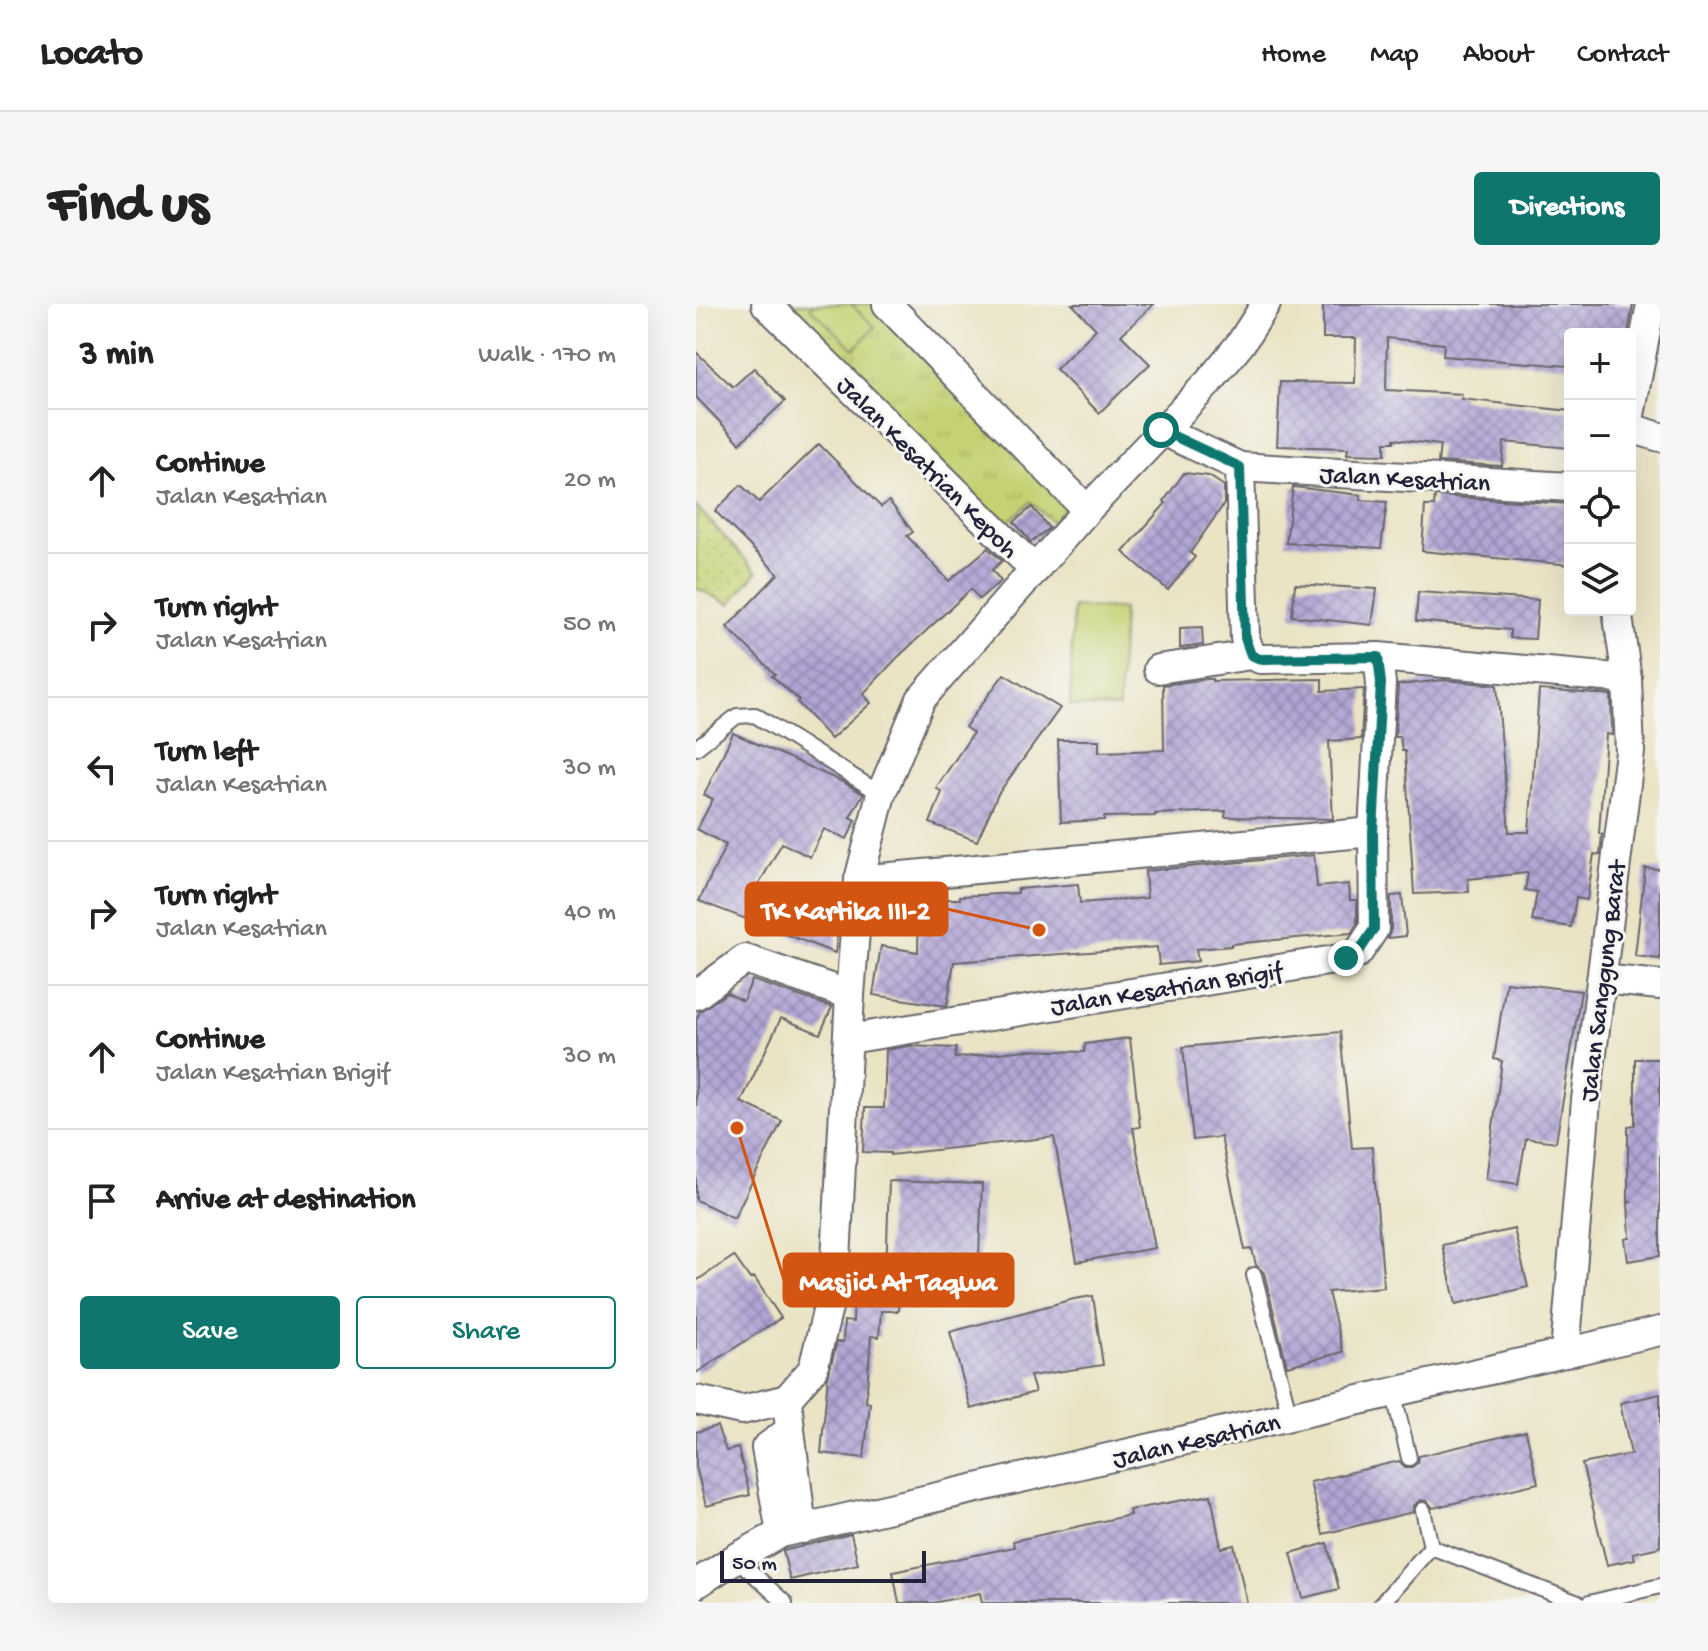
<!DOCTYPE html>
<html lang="en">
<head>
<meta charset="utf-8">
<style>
  body { margin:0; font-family:"Gochi Hand",sans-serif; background:#f6f6f6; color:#222 }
  .controls { position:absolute; right:24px; top:24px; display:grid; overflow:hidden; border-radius:8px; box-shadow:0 8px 32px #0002 }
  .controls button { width:72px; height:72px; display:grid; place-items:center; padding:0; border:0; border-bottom:2px solid #e0e0e0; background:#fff; color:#222; font:40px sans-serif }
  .scale { position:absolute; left:24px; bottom:20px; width:206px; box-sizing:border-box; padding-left:8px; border:4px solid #22223b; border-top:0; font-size:22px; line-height:28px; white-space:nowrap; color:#22223b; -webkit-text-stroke:6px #f6f6f2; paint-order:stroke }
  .stop { position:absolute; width:24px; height:24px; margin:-18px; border:6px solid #0f766e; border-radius:50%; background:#fff }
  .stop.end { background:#0f766e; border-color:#fff; box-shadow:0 2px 8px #0008 }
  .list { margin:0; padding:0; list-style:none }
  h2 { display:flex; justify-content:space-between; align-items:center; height:104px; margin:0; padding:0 32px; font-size:34px }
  h2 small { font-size:26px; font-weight:400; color:#767676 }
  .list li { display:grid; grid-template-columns:52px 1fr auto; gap:24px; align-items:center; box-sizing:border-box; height:144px; padding:0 32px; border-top:2px solid #e0e0e0 }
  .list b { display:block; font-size:30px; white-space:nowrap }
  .list p { margin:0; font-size:26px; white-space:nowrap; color:#767676 }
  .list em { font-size:26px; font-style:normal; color:#767676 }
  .actions { display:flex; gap:16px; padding:24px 32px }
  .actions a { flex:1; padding:18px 0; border:2px solid #0f766e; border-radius:8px; text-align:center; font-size:28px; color:#0f766e }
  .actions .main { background:#0f766e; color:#fff }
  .icon { flex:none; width:44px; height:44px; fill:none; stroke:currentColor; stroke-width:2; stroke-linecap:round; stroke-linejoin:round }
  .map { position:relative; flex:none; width:964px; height:1299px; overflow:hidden; border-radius:8px }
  header { display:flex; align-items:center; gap:48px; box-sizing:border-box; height:112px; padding:0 40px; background:#fff; border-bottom:2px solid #e0e0e0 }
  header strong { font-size:38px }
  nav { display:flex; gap:44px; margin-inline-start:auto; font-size:28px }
  .intro { display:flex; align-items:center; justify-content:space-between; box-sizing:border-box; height:192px; padding:0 48px }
  h1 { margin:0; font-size:56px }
  .button { padding:20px 36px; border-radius:8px; background:#0f766e; color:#fff; font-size:28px; font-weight:700 }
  main { display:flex; gap:48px; padding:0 48px }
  aside { flex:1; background:#fff; border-radius:8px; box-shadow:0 8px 32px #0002 }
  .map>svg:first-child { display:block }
</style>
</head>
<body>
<header>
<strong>Locato</strong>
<nav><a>Home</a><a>Map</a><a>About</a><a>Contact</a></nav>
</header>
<div class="intro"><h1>Find us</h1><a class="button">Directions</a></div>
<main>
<aside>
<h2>3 min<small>Walk · 170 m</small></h2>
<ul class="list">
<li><svg class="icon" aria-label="ahead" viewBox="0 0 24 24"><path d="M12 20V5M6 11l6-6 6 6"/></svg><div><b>Continue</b><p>Jalan Kesatrian</p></div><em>20 m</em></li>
<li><svg class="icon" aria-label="right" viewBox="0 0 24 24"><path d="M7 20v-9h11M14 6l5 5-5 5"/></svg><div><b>Turn right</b><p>Jalan Kesatrian</p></div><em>50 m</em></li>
<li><svg class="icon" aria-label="left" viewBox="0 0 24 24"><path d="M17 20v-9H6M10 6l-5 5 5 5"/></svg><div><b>Turn left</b><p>Jalan Kesatrian</p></div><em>30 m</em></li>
<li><svg class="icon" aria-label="right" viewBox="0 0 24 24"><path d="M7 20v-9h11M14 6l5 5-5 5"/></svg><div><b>Turn right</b><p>Jalan Kesatrian</p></div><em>40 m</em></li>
<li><svg class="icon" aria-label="ahead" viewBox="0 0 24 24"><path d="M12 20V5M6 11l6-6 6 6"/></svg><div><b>Continue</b><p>Jalan Kesatrian Brigif</p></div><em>30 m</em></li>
<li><svg class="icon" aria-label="arrive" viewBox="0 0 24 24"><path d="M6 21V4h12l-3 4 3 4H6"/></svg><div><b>Arrive at destination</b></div></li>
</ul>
<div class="actions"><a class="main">Save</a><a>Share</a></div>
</aside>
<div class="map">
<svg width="964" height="1299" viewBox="0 0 964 1299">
  <defs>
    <pattern id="grass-dots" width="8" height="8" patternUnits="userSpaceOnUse" patternTransform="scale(2)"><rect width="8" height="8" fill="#c5d172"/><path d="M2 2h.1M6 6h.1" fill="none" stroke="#a9b364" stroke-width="1.8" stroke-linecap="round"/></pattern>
    <pattern id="park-tufts" width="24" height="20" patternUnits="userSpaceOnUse" patternTransform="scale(2)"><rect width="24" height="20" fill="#c5d172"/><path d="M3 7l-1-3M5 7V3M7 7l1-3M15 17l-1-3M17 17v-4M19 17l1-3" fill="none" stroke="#a9b364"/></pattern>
    <pattern id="building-cross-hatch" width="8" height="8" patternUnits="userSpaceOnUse" patternTransform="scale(2)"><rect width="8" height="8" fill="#b2a6d5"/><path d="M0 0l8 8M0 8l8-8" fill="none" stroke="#9087ae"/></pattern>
  </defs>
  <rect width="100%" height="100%" fill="#f6f6f2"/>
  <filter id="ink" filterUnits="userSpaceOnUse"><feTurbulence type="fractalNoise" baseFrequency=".0125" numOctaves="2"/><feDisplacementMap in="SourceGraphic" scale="16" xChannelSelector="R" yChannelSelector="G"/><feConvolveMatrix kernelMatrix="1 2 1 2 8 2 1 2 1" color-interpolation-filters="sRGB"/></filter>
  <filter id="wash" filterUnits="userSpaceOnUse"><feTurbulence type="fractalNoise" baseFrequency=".006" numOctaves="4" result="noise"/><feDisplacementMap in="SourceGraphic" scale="32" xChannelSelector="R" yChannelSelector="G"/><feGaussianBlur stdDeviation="1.8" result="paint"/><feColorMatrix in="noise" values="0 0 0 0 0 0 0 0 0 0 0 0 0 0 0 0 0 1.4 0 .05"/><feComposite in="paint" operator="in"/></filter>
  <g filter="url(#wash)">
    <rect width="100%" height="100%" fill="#eae3c4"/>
    <path fill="url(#grass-dots)" stroke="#747a56" stroke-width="2" d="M0,202L61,268L34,300L0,284Z"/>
    <path fill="url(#park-tufts)" stroke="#747a56" stroke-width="2" d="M91,0H185L377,195L356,218L335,198L309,220L161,75Z"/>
    <g fill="#c5d172" stroke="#747a56" stroke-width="2">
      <path d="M118,0H155L179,23L158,45L114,4Z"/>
      <path d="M377,303L427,305L423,404L374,402Z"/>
    </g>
    <g id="blocks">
      <g fill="url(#building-cross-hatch)">
        <path d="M376,0H458L425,31L454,60L403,109L360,65L400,25Z"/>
        <path d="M627,0H937L932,30H874L871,62L747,52L748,40L691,34L690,86L766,90L765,95L874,107V144L808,138L806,162L742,158L744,141L698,135V138H689V151L651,150L652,144L581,142L584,78L659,79L660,34H627Z"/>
        <path d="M0,48L37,83L58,64L89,97L44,139L0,93Z"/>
        <path d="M123,140L185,203L193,197L217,228L211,232L253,277L292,244L306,257L296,266L305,277L283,295L275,285L201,354L167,390L175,399L135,435L101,398L103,396L76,372L79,370L31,323L82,270L19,207L45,181L63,198Z"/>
        <path d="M488,169L513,172L528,182V200L494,249L499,253L472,286L427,248L470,199L468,197Z"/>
        <path d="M597,183L665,191V196L691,198L685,244L590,239Z"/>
        <path d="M739,192L874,200V261L726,247L729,202H738Z"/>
        <path d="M336,203L353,224L335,238L318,218Z"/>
        <path d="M599,280L681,285L676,321L596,312Z"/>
        <path d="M722,288L842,296L839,335L814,334V326L720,317Z"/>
        <path d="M506,323L507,341L484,344V324Z"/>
        <path d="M308,370L364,404L302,490L281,537L234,519L246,488L240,484L277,429L269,423Z"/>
        <path d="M511,375H516V377L626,375V387L668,385L665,435L633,437L637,515L529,513L530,507L459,510V512L408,513V516L365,518L362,436H403V448L468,446L467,381Z"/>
        <path d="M748,376L801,381L813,528H833L843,386L915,391L916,431L910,430L903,530H906L904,551L898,550L891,596L880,594L875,623L836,617L841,588L829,586L832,569L772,575L773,588L718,590L709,447H706L704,433H699L702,381Z"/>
        <path d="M37,429L147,478L167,490L154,513L160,516L151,535L128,525L114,553L86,539L63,580L143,612L139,649L3,597L30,541L1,525L17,495L8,491Z"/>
        <path d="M618,551L621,583L653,580L654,596H661V620L655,629L535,640V642L500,645L502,657L463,661L461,643L258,658L251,702L177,691L185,642L222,648L223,595H264V592L322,589V585L382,580L384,599L451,594L449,567Z"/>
        <path d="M949,564L964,565V655L939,652Z"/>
        <path d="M706,591L710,632L692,634L695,625V592Z"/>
        <path d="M56,676L136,703L124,730L85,714L45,798L86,817L38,914L0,896V716L4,707L31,689L47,697Z"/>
        <path d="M810,678L885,687L860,838L830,834L822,880L790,875L806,757L798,755Z"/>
        <path d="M644,728L656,844L676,843L688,983L632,988L647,1048L591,1062L568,969L560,961L556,945L549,946L525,833L497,836L487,743Z"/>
        <path d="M434,734L444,823L437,824L459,944L381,958L358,833L194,851V849L167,848L169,804H188L190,746L213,742L260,744L259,754L329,746L388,748L389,740Z"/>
        <path d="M939,755H964V952L932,957L929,935L934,934L932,899L936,898L932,897V822L939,821Z"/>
        <path d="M193,877L286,880L282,975L190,972Z"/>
        <path d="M818,925L832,983L760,1000L746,941Z"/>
        <path d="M38,952L54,975L58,973L85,1014L0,1069V977Z"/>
        <path d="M158,983L203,984L202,1007H185L183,1033L175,1032L170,1098L174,1099L168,1154L125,1149L132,1072L141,1038H147L148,1017L157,1018Z"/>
        <path d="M397,992L407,1061L334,1072L339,1088L275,1105L254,1028L378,995Z"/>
        <path d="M964,1090V1243L937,1249L939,1255L911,1261L886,1160L935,1150L924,1099Z"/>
        <path d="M21,1122L30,1147L42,1144L54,1191L10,1202L0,1163V1128Z"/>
        <path d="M830,1127L842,1179L737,1204L731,1197L724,1196L718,1202L717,1208L627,1230L614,1178L703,1157L709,1163H716L722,1158L723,1152Z"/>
        <path d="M515,1191L525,1244L538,1241L551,1299H286L284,1289L237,1299H203L197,1268L318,1243L317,1237L434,1211L433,1206Z"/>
        <path d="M155,1230L162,1260L94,1276L87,1247Z"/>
        <path d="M631,1239L643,1285L607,1294L595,1249Z"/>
      </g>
    </g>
  </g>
  <g filter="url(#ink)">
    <use href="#blocks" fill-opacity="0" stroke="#68666b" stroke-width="2"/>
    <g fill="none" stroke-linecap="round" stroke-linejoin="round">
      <g stroke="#68666b" stroke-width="18">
        <g id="lane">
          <path d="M0,444L41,412L59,411L185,490"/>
          <path d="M558,971L594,1113"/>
          <path d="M697,1087L713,1154"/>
          <path d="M735,1243L882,1299"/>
          <path d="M40,1254L89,1299"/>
          <path d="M686,1299L735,1243L727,1206"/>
          <path d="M893,1299L964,1282"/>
        </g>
      </g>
      <g stroke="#68666b" stroke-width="32">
        <g id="street">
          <path d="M70,0L339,266"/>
          <path d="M191,0L391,206"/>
          <path d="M934,111L955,0"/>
          <path d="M934,124L964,133"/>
          <path d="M465,126L544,163L874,183"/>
          <path d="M544,163L549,334L555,351L564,355L682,353L931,375"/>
          <path d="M462,365L555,351"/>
          <path d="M163,576L677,528"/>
          <path d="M906,675L964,681"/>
          <path d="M0,691L49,655L154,691"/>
          <path d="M153,735L650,654L662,649L678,625L677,528L685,379L682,353"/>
          <path d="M869,1049L890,796L934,448L931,375L921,306"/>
          <path d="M91,1095L117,1065L139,975L154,691L163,576L185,490L225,395L391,206L513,78L545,39L570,0"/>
          <path d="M0,1096L46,1106L91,1095L94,1126L70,1144L85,1229"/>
          <path d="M94,1126L106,1225"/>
          <path d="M0,1280L40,1254L85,1229L964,1027"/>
        </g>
      </g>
      <use href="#lane" stroke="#fff" stroke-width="14"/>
      <use href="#street" stroke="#fff" stroke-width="28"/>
    </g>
  </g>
  <g fill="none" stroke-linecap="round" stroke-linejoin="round" filter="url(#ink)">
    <path stroke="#0f766e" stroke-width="10" d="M465,126L544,163L549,334L555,351L564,355L682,353L685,379L677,528L678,625L662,649L650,654"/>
  </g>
  <g text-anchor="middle" stroke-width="6" stroke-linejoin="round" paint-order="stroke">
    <g font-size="26" fill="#22223b" stroke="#f6f6f2">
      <text transform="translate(233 162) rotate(45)" y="9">Jalan Kesatrian Kepoh</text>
      <text transform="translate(709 173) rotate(3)" y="9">Jalan Kesatrian</text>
      <text transform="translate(905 677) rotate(-83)" y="9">Jalan Sanggung Barat</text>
      <text transform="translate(470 683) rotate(-9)" y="9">Jalan Kesatrian Brigif</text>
      <text transform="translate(500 1135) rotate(-13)" y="9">Jalan Kesatrian</text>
    </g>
  </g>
  <path fill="none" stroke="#d45411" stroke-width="3" d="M343 626L251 605M41 824L88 976"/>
  <g fill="#d45411" stroke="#f6f6f2" stroke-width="3">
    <circle cx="343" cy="626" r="8"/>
    <circle cx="41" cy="824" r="8"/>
  </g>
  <g fill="#d45411" stroke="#d45411" stroke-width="3">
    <rect x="50" y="579" width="201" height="52" rx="8"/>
    <rect x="88" y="950" width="229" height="52" rx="8"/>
  </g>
  <g font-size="28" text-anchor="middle" font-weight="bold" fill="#fff">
    <text x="150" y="615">TK Kartika III-2</text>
    <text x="202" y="986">Masjid At Taqwa</text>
  </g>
</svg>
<div class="controls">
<button>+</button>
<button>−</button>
<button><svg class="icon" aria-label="locate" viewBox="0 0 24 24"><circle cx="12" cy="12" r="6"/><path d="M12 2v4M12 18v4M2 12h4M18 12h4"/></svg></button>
<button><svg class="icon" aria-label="layers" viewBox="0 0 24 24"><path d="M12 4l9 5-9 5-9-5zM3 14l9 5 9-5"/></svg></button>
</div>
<div class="scale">50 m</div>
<div class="stop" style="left:465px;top:126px"></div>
<div class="stop end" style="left:650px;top:654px"></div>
</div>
</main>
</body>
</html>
